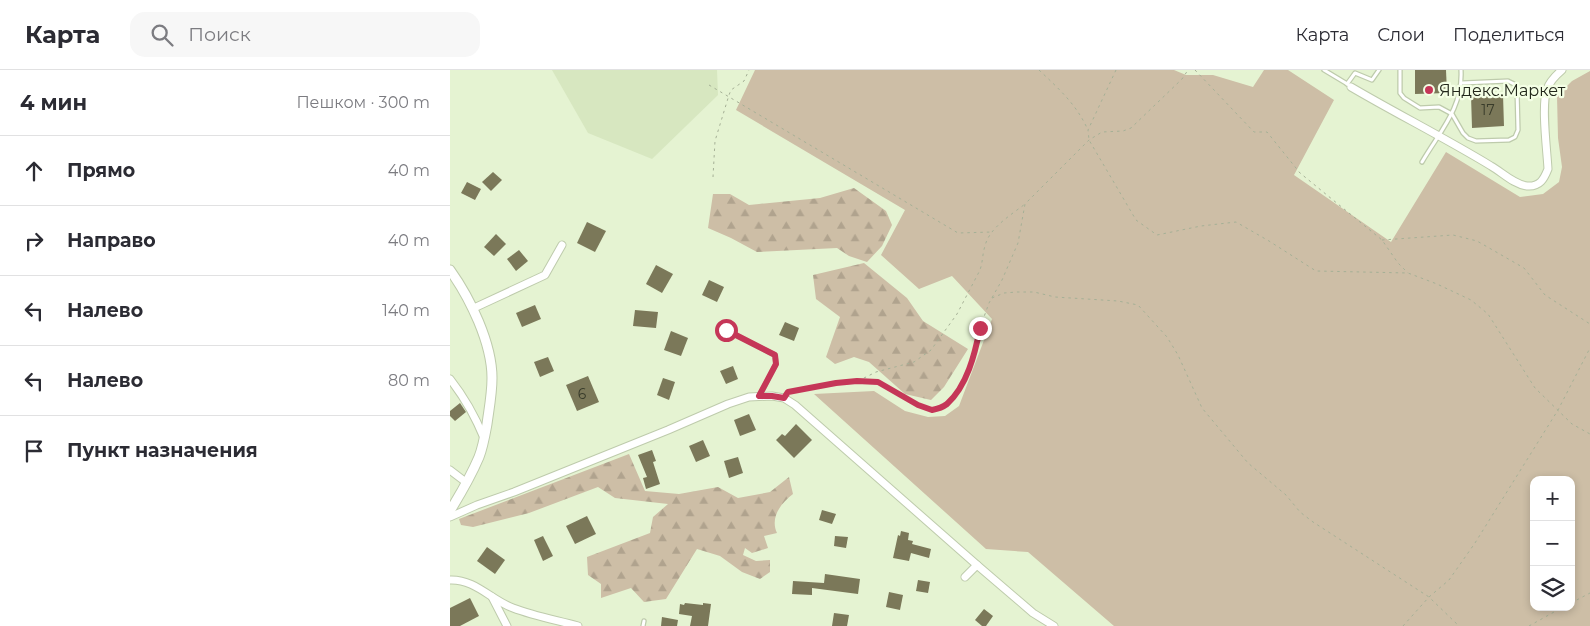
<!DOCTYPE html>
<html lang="ru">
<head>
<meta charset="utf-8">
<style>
  body { margin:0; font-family:Montserrat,sans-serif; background:#f7f7f7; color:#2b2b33 }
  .controls { position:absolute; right:15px; bottom:15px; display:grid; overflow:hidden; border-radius:10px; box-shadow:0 2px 8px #0003 }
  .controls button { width:45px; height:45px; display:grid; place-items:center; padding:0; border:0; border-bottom:1px solid #e1e1e2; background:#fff; color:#2b2b33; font:25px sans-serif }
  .stop { position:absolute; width:15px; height:15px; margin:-11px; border:4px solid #c53658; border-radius:50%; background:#fff }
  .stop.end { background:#c53658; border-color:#fff; box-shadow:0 1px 5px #0008 }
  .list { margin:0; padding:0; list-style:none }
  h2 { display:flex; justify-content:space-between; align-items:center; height:65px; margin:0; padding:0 20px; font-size:21px }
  h2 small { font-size:16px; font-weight:400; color:#7c7c81 }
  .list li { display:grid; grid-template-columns:32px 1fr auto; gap:15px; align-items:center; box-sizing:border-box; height:70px; padding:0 20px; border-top:1px solid #e1e1e2 }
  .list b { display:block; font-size:19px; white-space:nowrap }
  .list em { font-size:16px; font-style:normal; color:#7c7c81 }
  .icon { flex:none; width:28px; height:28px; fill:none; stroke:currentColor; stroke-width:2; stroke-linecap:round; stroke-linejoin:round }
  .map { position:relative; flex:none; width:1140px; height:556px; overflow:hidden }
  header { display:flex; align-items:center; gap:30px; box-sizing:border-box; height:70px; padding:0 25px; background:#fff; border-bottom:1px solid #e1e1e2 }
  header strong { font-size:24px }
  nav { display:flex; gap:28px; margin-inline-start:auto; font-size:18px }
  .search { width:350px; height:45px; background:#f7f7f7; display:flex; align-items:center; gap:12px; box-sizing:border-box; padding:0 18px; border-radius:15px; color:#7c7c81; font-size:19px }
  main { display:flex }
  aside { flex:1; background:#fff }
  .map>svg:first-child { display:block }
</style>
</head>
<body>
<header>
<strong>Карта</strong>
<div class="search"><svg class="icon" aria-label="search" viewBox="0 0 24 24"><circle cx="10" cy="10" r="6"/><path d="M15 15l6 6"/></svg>Поиск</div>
<nav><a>Карта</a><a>Слои</a><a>Поделиться</a></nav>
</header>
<main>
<aside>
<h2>4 мин<small>Пешком · 300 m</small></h2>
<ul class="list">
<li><svg class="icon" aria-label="ahead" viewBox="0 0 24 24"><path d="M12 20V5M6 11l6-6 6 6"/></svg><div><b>Прямо</b></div><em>40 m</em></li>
<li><svg class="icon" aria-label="right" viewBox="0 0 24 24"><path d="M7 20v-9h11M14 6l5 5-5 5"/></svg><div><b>Направо</b></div><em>40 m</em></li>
<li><svg class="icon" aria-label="left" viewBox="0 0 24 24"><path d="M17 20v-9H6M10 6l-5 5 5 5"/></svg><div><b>Налево</b></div><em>140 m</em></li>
<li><svg class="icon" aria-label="left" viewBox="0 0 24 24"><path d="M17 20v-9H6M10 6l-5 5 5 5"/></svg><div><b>Налево</b></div><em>80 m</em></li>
<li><svg class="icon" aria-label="arrive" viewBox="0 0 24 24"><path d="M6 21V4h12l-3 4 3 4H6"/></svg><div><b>Пункт назначения</b></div></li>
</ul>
</aside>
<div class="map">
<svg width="1140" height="556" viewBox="0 0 1140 556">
  <defs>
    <pattern id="forest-firs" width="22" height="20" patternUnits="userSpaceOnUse" patternTransform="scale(1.25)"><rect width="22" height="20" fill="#cdbea6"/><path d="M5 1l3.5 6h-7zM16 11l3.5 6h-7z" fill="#b0a38e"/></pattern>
  </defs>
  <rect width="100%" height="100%" fill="#e5f3d2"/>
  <path fill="#d7e7c0" d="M102,0H267L268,25L202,89L138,63Z"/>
  <path fill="#cdbea6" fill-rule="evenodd" d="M305,0H724L736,5H763L803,17L814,0H838L884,30L844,105L941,172L996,82L1070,127L1093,124L1109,112L1112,97L1108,68L1107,26L1122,11L1140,1V556H664L578,482L536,479L364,324L424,321L455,341L478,347L495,346L509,336L542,249L502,206L469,219L431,185L455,140L286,40ZM1084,410H1121V537H1084Z"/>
  <g fill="url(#forest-firs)">
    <path d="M404,118L436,141L442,155L432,176L417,192L399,186L387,178L307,182L281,168L258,158L263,124H280L299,135L370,128Z"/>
    <path d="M414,193L457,228L473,251L518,279L494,317L481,330L455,324L419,292L404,287L385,294L376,287L390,247L366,229L363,205Z"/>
    <path d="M179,384L195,421L229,424L268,417L288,428L320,422L339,407L343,424C330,434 320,448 327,463L314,466L318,478L302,483L295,478L293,485L306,491L320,490V502L310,509L292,502L270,486L247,479L216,529L194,532L181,518L151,528V514L138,505L137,487L200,463L203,447L218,434L165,428L148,417L79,443L23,457L11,455L9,449Z"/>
  </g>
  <g fill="#7b7859">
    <path d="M965,0H996L997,23L965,24Z"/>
    <path d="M1053,25L1054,56L1022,58L1021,26Z"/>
    <path d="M43,102L52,110L41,121L32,112Z"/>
    <path d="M17,112L31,119L25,130L11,123Z"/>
    <path d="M137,152L156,161L145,182L127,173Z"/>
    <path d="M46,164L56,174L44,186L34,177Z"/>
    <path d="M69,180L78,191L66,201L57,189Z"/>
    <path d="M206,195L223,204L212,223L196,214Z"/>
    <path d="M259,210L274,217L267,232L252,225Z"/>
    <path d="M85,235L91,249L72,257L66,243Z"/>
    <path d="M185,240L208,242L206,258L183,256Z"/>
    <path d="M335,252L349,258L344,271L329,265Z"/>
    <path d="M221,261L238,268L231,286L214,280Z"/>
    <path d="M98,287L104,301L90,307L84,292Z"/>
    <path d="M283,296L288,309L276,314L270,301Z"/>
    <path d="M138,306L149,332L127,341L116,315Z"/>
    <path d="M213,308L225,312L219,330L207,325Z"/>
    <path d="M10,333L16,342L5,351L0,346V341Z"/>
    <path d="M299,344L306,360L290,366L284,350Z"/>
    <path d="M346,354L362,370L344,388L326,370L332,364L335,366Z"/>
    <path d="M253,370L260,386L246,392L239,376Z"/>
    <path d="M202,380L206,391L203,392L210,414L196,419L193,408L197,407L188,385Z"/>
    <path d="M288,387L293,403L279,408L274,391Z"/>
    <path d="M372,440L386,444L382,454L369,450Z"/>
    <path d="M137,446L146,464L125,474L116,456Z"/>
    <path d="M451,461L459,463L458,470L463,471L462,474L481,479L479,488L461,483L459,491L443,488L448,465L450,466Z"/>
    <path d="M93,466L103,486L93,491L84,470Z"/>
    <path d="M385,466L398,467L396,478L384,476Z"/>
    <path d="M37,477L55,490L45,504L27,491Z"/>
    <path d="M375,504L410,509L408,524L362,518V525L342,524L343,511L374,513Z"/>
    <path d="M468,510L480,512L478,523L466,521Z"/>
    <path d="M439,522L453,525L450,540L436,537Z"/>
    <path d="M20,528L29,546L10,556H0V538Z"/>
    <path d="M235,533L253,535V533L261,534L258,556H240L242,546L229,544L230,534L234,535Z"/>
    <path d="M534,539L543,546L536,556H532L525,550Z"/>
    <path d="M384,543L399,545L397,556H382Z"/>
    <path d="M212,547L228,550L227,556H211Z"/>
  </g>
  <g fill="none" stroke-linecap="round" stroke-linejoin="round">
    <g stroke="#becbac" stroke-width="5.5">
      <g id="service">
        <path d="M874,0L899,15"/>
        <path d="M950,0V23L954,28L970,38L989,37L1002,44L1013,63L1018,68L1026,71L1059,70L1065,67L1068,60L1067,19L1064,14L1058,11L1012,13"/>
        <path d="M897,14L905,3L922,10L929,0"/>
        <path d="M972,92C990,61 1013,38 1011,0"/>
        <path d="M276,260L325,285L326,294L310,325"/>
        <path d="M193,556L194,551"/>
      </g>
    </g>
    <g stroke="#becbac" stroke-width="9">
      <g id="minor">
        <path d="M901,17C947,44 995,68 1041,96C1052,102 1063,114 1077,116C1090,117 1094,109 1098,99C1097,80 1091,35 1097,19C1100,11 1106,5 1112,0"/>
        <path d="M24,238L95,205L112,175"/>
        <path d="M0,309C15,328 25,346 34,368"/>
        <path d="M0,400L17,413"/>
        <path d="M0,447L27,435L64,422L218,360L278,334L299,327L322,326L334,328L345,335L527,495L515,507"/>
        <path d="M527,495L583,543L604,556"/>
        <path d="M0,510C25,509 41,530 63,538C84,546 106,550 128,556"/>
        <path d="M42,527L57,556"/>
      </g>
    </g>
    <g stroke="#becbac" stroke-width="11">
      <path id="tertiary" d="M0,200C20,228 42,273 42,308C42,324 39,339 37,354C35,365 33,377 29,387C21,406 11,423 0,441"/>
    </g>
    <g stroke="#a5b096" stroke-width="1" stroke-dasharray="2.5 4" stroke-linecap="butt">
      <path d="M589,0C608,18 626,34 637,58"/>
      <path d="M666,0L638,60L639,70L686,150L707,165L751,156L786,152L819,171L866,201L958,203L987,214L1021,230L1038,244L1085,318L1122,354L1140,364"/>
      <path d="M745,0L804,62H817L850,103L932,170L948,193L958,203"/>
      <path d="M259,15L508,163L542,162"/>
      <path d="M263,107L265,71L279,25L281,20L294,11L299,0"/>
      <path d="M932,170L1003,165L1027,171L1074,198L1095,225L1140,254"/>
      <path d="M542,228L554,223L567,222H584L605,227L668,231L688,235L717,267L728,285L752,338L798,393L836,425L850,442L863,452L979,527L1009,556"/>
      <path d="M408,311L426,302L464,292L481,280L507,244L529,202C533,194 532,185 535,176C539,158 561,145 575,134"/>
      <path d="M338,322L387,313L407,311L428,312L468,335L482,341L495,336L507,323L516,305L525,282L530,258L539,233L552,210L568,173L575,134L639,70L652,62L673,61L681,58L732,9L738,0"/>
      <path d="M1121,533L1140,523"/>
      <path d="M953,556L979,527L999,510L1025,473L1108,340L1140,278"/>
      <path d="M1079,556L1113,537"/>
    </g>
    <use href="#service" stroke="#fff" stroke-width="3"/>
    <use href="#minor" stroke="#fff" stroke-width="7"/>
    <use href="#tertiary" stroke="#fff" stroke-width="9"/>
  </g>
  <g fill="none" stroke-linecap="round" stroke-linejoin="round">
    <path stroke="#c53658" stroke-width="6" d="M276,260L325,285L326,294L309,326H322L334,328L338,322L386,313L407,311L428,312L468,335L482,340C487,339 493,337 497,334C517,316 525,284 530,258"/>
  </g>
  <circle fill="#c53658" stroke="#f4ffe5" stroke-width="2" cx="979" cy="20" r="5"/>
  <g text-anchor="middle" stroke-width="4.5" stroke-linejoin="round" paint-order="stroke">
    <g font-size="14" fill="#383b2a">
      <text x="1038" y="45">17</text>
      <text x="132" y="329">6</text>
    </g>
    <g font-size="16" fill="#22271b" stroke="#f4ffe5" text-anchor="start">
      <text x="989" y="26">Яндекс.Маркет</text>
    </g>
  </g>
</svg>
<div class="controls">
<button>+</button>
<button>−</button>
<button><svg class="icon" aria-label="layers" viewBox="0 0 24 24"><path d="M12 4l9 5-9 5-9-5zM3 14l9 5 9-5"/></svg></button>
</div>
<div class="stop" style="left:276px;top:260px"></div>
<div class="stop end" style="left:530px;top:258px"></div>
</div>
</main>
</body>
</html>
